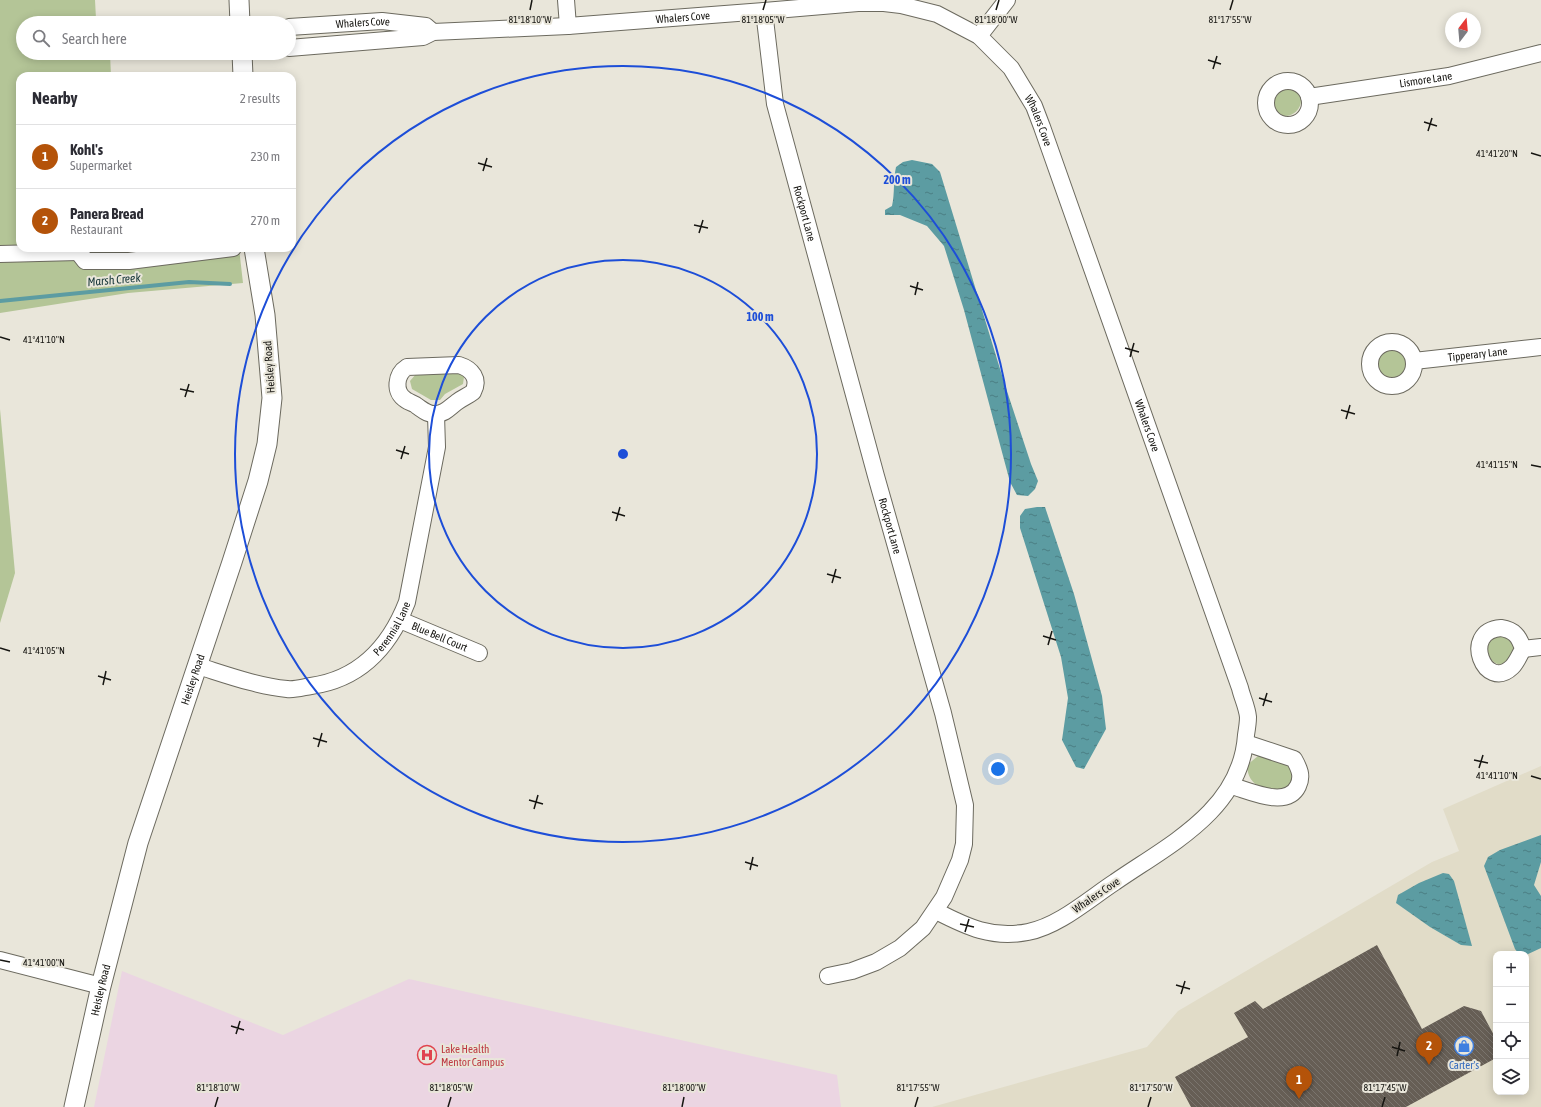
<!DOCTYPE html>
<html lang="en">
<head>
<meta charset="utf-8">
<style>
  body { margin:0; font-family:"Asap Condensed",sans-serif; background:#f7f7f7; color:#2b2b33 }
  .controls { position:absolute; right:12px; bottom:12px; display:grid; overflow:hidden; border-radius:8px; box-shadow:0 2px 10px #0003 }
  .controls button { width:36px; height:36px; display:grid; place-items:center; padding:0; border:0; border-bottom:1px solid #e1e1e2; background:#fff; color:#2b2b33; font:20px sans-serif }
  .compass { position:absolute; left:1445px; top:12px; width:36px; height:36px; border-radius:50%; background:#fff; box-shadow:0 2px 10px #0003; rotate:16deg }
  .you { position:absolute; left:998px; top:769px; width:14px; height:14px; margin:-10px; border:3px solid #fff; border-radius:50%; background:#1a73e8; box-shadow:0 0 0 6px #1a73e833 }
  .badge { display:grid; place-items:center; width:26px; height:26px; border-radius:50%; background:#b45309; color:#fff; font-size:13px; font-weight:700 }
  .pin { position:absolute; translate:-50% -33px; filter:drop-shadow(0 1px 2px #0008) }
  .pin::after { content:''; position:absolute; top:21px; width:14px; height:12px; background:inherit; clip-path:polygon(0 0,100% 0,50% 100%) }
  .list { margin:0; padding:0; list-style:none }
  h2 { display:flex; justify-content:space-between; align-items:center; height:52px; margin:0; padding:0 16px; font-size:17px }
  h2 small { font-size:13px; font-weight:400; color:#7c7c81 }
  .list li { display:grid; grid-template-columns:26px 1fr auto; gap:12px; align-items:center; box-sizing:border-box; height:64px; padding:0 16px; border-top:1px solid #e1e1e2 }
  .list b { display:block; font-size:15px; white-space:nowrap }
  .list p { margin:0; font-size:13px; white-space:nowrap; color:#7c7c81 }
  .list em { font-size:13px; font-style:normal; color:#7c7c81 }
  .icon { flex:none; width:22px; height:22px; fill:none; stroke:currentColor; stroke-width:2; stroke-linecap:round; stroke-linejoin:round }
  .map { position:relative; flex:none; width:1541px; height:1107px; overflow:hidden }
  .search { position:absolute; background:#fff; box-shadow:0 2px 10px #0003; left:16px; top:16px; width:280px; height:44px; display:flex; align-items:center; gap:10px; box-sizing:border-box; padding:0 14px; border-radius:22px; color:#7c7c81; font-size:15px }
  .panel { position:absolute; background:#fff; box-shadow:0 2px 10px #0003; left:16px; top:72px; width:280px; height:180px; border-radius:12px }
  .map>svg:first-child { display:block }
</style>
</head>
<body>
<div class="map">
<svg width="1541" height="1107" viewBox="0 0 1541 1107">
  <defs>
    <pattern id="water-ripples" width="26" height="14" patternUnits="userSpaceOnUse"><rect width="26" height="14" fill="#5c9ca2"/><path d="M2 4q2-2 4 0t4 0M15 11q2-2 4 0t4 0" fill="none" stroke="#4b7e83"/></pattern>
    <pattern id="building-back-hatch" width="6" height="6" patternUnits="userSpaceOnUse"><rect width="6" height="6" fill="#665e55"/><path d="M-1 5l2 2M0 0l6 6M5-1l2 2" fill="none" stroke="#7b756e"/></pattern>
  </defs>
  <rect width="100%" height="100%" fill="#e9e6da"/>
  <path fill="#e1dcc8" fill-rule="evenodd" d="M1541,766V1107H932L1147,1047L1178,1011L1432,862L1459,851L1443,809ZM1496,954H1526V1092H1496Z"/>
  <path fill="#ebd5e2" d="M122,971L283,1035L409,979L837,1075L841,1107H94Z"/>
  <g fill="#b4c597">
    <path d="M0,0H95L96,19L108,18L109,23H23V53H110L111,76H20V248H239L243,283L128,293L0,313Z"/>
    <circle cx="1285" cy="100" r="16"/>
    <circle cx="1392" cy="362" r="16"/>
    <path d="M459,371L463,374L464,377L463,384L445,394L440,400H431L412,389L410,381L416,374Z"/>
    <path d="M0,409L15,573L0,623Z"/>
    <path d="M1500,635L1511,639L1516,648L1506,665C1496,665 1492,662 1487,654C1488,644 1489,638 1500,635Z"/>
    <path d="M1266,755L1285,762L1294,769L1296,775L1285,791C1265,789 1248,788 1247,765L1258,756Z"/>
  </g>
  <g fill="url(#water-ripples)">
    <path d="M912,160L932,164L940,172L1004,382L1031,464L1038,481L1035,489L1028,496L1017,495L1010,482L964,310L944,246L927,226L900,215H885V210L892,206C895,193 893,180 896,167L903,162Z"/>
    <path d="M1037,507H1045L1074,594L1102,696L1106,729L1084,769L1076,767L1062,740L1068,698L1061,657L1020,528V516L1025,509Z"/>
    <path d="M1541,835V862L1534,885L1541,896V948L1526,955L1519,954L1515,949L1484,866L1488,857L1500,850Z"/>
    <path d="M1443,873L1449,874L1454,881L1472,946L1461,945L1430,927L1396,903L1398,895L1419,883Z"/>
  </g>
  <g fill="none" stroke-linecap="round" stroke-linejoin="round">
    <path stroke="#5c9ca2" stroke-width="4" d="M0,301L189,282L230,284"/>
  </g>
  <path fill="url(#building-back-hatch)" d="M1377,945L1422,1029L1464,1006L1481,1011L1496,1039V1058L1406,1107H1191L1175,1077L1248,1037L1234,1013L1255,1001L1263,1009Z"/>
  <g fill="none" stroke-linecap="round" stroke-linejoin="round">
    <g stroke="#6c6a5f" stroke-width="18">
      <g id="minor">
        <path d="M566,0L568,26"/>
        <path id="s1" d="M764,11L775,104L876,476L943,713L965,805L964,844L960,860L944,897L923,928L900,948L876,962L852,971L828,976"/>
        <path id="s2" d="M289,27L382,21L426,26L433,32"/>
        <path d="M979,36L1007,0"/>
        <path id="s3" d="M289,48L423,37L433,32L568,26L764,11L858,3H884L901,5L937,14L979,36L1011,68L1034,106L1042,127L1240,688C1242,697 1247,707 1248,717C1248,723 1247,729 1246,735C1241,810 1170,844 1115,882C1089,899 1059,926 1028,932C992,939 967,927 936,911"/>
        <circle cx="1288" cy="103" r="22"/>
        <path id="s4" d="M1309,97L1449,76L1541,53"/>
        <path d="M83,248L78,252L85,261H129L233,248"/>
        <path d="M0,254L78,252"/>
        <circle cx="1392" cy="364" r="22"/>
        <path id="s5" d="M1414,361L1541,347"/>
        <path d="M459,365C472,369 480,379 473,392C468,396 462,398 457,402C450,407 445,414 436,414C428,415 423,410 417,406C414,403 410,403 406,400C393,392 396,374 407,367Z"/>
        <path id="s6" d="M400,620L479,653"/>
        <path d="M1501,628C1514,630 1519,636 1523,649C1520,654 1517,662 1512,667C1485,693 1460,631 1501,628Z"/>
        <path d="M1523,649L1541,647"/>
        <path id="s7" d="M198,666C227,675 257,686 287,689C295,690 304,687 311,686C360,679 390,646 407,602L437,447L436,415"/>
        <path d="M1232,786C1250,791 1287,809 1298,786C1303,776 1299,768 1294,759L1246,743"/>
        <path d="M0,960L101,986"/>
      </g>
    </g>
    <g stroke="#6c6a5f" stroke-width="21">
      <g id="tertiary">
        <path d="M239,0L240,23"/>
        <path d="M242,53L243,76"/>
        <path id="s8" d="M74,1107L101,986L138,843L232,562L258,481L267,444L272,398L265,315L254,248"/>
      </g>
    </g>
    <use href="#minor" stroke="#fff" stroke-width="16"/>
    <use href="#tertiary" stroke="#fff" stroke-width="19"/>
  </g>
  <path fill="none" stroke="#161511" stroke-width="1.5" d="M530,10L532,0M763,10L766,0M996,10L999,0M1230,10L1233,0M1208,60L1221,64M1213,69L1217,56M1424,122L1437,126M1428,131L1432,118M1531,153L1541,156M478,163L492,167M483,171L487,158M694,225L708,228M699,233L703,220M910,286L923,290M915,295L918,282M0,337L10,340M1125,348L1139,352M1130,357L1134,343M180,389L194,392M185,397L189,384M1341,410L1355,414M1346,419L1350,405M396,450L409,454M401,459L405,446M1531,465L1541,467M612,512L625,516M616,521L620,507M827,574L841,578M832,583L836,569M1043,636L1056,640M1048,645L1052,631M0,648L10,651M98,676L111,680M103,685L106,671M1259,698L1272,702M1263,706L1267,693M313,738L327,742M318,747L322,733M1474,760L1488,763M1479,768L1483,755M1531,776L1541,779M529,800L543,804M534,809L538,795M745,862L758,866M750,870L753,857M960,924L974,927M965,932L969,919M0,960L10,962M1176,985L1190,989M1181,994L1185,981M231,1026L244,1030M236,1034L240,1021M1392,1047L1405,1051M1397,1056L1400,1042M215,1107L218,1097M448,1107L451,1097M682,1107L684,1097M915,1107L918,1097M1148,1107L1151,1097M1382,1107L1385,1097"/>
  <g fill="none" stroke="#1d4ed8" stroke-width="2">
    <circle cx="623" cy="454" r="194"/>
    <circle cx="623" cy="454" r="388"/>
  </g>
  <defs>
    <g id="shop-ring" transform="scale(1)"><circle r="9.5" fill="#e9e6da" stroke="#3f7fe0" stroke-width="1.5"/><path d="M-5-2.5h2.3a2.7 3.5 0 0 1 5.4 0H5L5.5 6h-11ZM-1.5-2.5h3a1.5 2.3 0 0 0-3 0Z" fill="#3f7fe0"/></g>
    <g id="hospital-ring" transform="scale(1)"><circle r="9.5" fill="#e9e6da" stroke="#e0444e" stroke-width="1.5"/><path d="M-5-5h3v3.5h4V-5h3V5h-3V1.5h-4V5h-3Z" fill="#e0444e"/></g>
  </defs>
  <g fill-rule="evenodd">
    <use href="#shop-ring" x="1464" y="1046"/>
    <use href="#hospital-ring" x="427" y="1055"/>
  </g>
  <g text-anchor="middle" stroke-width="4" stroke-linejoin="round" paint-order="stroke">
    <g font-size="11" fill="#161511" stroke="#e9e6da">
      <text dy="4" stroke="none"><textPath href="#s3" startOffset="396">Whalers Cove</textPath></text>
      <text dy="4" stroke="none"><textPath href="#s2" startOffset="74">Whalers Cove</textPath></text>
      <text dy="4" stroke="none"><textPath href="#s4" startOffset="118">Lismore Lane</textPath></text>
      <text dy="4" stroke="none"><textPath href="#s3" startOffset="804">Whalers Cove</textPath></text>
      <text dy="4" stroke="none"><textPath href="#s1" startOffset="207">Rockport Lane</textPath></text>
      <text dy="4" stroke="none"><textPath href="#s5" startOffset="64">Tipperary Lane</textPath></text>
      <text transform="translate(269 367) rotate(-94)" y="4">Heisley Road</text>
      <text dy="4" stroke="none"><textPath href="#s3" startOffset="1128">Whalers Cove</textPath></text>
      <text dy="4" stroke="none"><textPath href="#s1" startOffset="531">Rockport Lane</textPath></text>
      <text dy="4" stroke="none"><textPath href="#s7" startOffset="220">Perennial Lane</textPath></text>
      <text dy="4" stroke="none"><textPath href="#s6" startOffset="43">Blue Bell Court</textPath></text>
      <text dy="4" stroke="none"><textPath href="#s8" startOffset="444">Heisley Road</textPath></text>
      <text transform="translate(1096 895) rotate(-34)" y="4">Whalers Cove</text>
      <text dy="4" stroke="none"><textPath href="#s8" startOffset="120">Heisley Road</textPath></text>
    </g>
    <g font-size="11" fill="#be3a42" stroke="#e9e6da" text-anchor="start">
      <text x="441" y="1053">Lake Health<tspan x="441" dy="13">Mentor Campus</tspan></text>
    </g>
    <g font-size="11" fill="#366cbe" stroke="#e9e6da">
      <text x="1464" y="1069">Carter's</text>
    </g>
    <g font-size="12" font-style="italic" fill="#153538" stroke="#e9e6da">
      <text transform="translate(114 280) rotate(-5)" y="4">Marsh Creek</text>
    </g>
  </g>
  <g font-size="10" text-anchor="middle" fill="#161511" stroke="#e9e6da" stroke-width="4" stroke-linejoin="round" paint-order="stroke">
    <text x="530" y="23">81°18'10"W</text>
    <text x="763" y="23">81°18'05"W</text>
    <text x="996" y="23">81°18'00"W</text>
    <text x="1230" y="23">81°17'55"W</text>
    <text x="1497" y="157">41°41'20"N</text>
    <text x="44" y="343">41°41'10"N</text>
    <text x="1497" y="468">41°41'15"N</text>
    <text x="44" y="654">41°41'05"N</text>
    <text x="1497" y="779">41°41'10"N</text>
    <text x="44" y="966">41°41'00"N</text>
    <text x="218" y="1091">81°18'10"W</text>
    <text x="451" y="1091">81°18'05"W</text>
    <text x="684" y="1091">81°18'00"W</text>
    <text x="918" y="1091">81°17'55"W</text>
    <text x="1151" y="1091">81°17'50"W</text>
    <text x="1385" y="1091">81°17'45"W</text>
  </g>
  <circle cx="623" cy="454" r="6" fill="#1d4ed8" stroke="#e9e6da" stroke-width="2"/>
  <g font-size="12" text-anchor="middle" font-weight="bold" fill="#1d4ed8" stroke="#e9e6da" stroke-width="4" stroke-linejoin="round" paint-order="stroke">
    <text x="897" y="184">200 m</text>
    <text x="760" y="321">100 m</text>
  </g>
</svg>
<div class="controls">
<button>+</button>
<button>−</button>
<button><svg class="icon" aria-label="locate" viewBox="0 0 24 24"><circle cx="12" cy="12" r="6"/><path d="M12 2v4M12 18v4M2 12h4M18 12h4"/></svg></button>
<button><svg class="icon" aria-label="layers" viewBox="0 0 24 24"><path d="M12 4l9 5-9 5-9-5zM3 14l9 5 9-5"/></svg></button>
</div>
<svg class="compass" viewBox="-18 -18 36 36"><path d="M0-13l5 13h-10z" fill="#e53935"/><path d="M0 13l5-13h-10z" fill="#7c7c81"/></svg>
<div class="you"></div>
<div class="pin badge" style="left:1299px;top:1099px">1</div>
<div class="pin badge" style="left:1429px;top:1065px">2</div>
<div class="search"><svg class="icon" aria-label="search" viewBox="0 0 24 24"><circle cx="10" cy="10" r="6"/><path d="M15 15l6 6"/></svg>Search here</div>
<section class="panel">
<h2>Nearby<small>2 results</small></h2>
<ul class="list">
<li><span class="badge">1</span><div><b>Kohl's</b><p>Supermarket</p></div><em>230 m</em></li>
<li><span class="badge">2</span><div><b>Panera Bread</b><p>Restaurant</p></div><em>270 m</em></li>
</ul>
</section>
</div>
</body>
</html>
